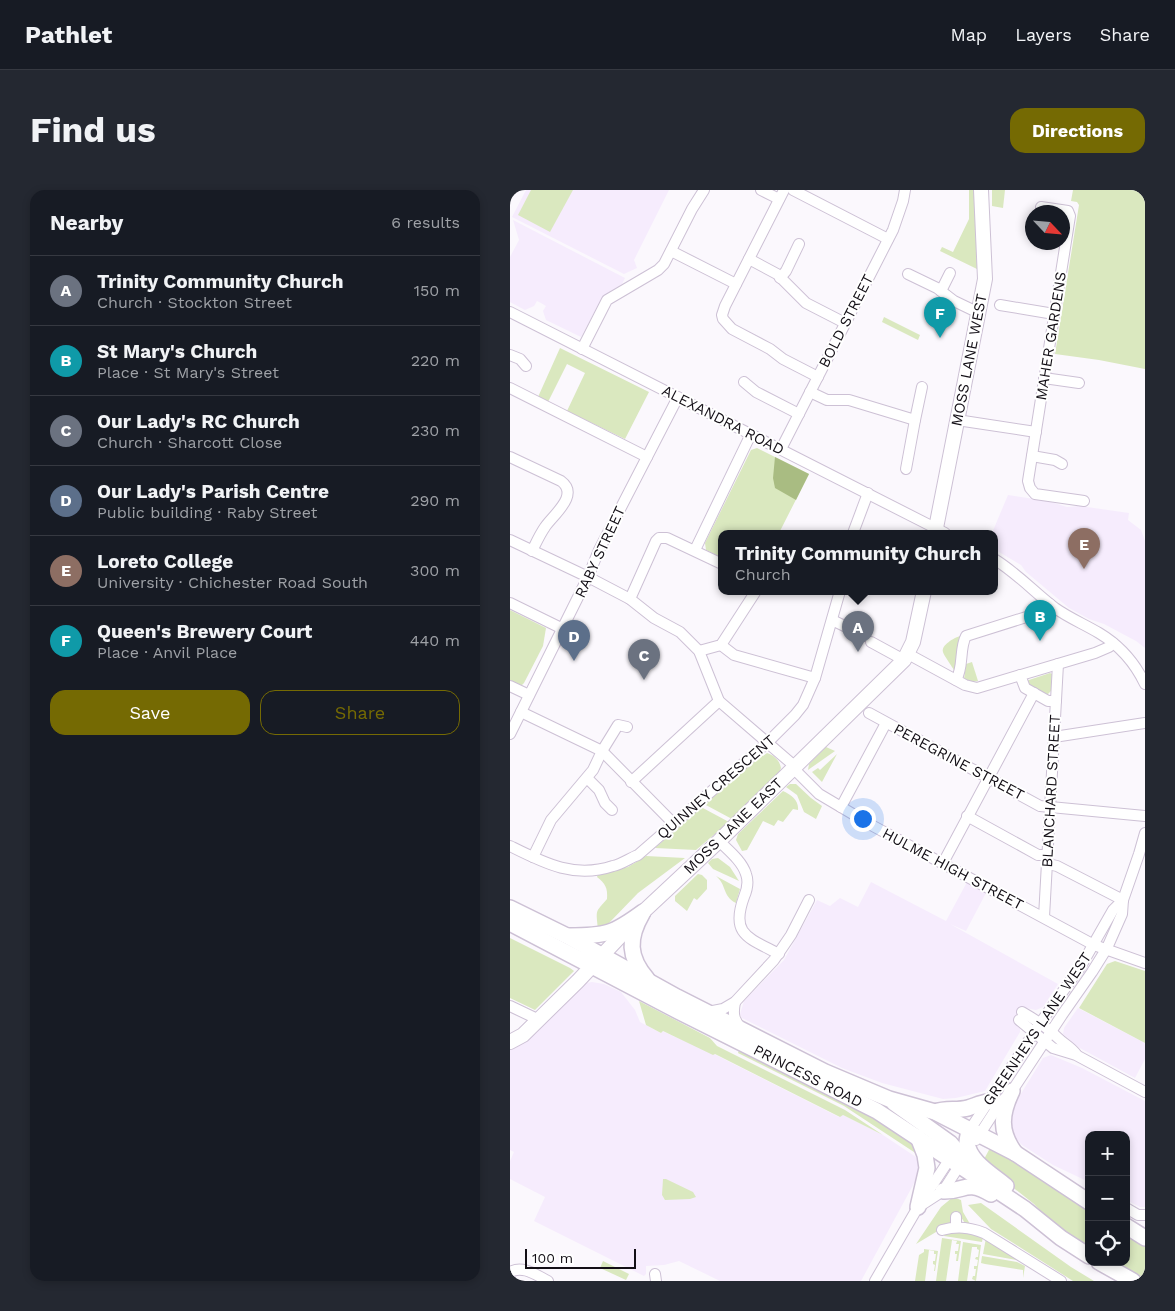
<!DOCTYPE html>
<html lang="en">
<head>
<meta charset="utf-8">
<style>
  body { margin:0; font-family:"Work Sans",sans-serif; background:#242831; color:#f1f3f6 }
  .controls { position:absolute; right:15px; bottom:15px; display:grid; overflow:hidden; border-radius:10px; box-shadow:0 2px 8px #0003 }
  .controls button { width:45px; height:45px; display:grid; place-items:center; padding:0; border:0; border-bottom:1px solid #363941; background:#171b24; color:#f1f3f6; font:25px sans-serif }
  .compass { position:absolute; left:515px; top:15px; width:45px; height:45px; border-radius:50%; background:#171b24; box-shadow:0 2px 8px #0003; rotate:116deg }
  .scale { position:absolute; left:15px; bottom:12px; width:111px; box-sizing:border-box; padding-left:5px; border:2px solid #130f16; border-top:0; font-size:14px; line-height:18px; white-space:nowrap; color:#130f16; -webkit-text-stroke:4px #fff; paint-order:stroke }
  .you { position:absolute; left:352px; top:628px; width:18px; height:18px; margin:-12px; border:4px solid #fff; border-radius:50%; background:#1a73e8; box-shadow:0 0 0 8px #1a73e833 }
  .badge { display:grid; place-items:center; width:32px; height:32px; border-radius:50%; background:#756a03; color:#fff; font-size:16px; font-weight:700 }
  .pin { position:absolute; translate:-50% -41px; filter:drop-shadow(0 1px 2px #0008) }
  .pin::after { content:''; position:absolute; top:26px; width:18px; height:15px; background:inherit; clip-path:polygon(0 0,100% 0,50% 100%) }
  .popup { position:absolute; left:208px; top:340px; width:280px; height:65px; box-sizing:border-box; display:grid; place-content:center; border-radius:10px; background:#171b24; filter:drop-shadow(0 1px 4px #0005); font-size:16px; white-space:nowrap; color:#9ea1a6 }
  .popup b { font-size:19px; color:#f1f3f6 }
  .popup::after { content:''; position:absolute; left:50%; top:100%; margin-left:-10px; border:10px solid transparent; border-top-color:#171b24 }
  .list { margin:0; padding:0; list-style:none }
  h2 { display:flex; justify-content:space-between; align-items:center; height:65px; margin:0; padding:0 20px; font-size:21px }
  h2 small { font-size:16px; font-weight:400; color:#9ea1a6 }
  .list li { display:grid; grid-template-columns:32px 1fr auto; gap:15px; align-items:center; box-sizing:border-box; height:70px; padding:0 20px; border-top:1px solid #363941 }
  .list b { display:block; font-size:19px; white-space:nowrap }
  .list p { margin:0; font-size:16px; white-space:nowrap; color:#9ea1a6 }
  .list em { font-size:16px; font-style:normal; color:#9ea1a6 }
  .actions { display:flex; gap:10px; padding:15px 20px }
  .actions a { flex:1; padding:11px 0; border:1px solid #756a03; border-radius:15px; text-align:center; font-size:18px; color:#756a03 }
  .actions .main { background:#756a03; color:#fff }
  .icon { flex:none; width:28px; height:28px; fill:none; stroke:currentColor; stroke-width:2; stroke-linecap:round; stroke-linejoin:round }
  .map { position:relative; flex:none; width:635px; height:1091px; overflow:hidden; border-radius:15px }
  header { display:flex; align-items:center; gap:30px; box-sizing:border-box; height:70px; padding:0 25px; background:#171b24; border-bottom:1px solid #363941 }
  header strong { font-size:24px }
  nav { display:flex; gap:28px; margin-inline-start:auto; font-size:18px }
  .intro { display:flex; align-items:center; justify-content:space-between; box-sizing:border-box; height:120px; padding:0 30px }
  h1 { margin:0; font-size:35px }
  .button { padding:12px 22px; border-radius:15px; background:#756a03; color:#fff; font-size:18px; font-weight:700 }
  main { display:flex; gap:30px; padding:0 30px }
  aside { flex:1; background:#171b24; border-radius:15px; box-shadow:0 2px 8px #0003 }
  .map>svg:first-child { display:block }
</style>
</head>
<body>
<header>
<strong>Pathlet</strong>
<nav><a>Map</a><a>Layers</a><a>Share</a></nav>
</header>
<div class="intro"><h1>Find us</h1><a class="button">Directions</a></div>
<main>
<aside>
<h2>Nearby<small>6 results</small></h2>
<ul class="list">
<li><span class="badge" style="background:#6b7280">A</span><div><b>Trinity Community Church</b><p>Church · Stockton Street</p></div><em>150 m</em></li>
<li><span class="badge" style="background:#0f9aa8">B</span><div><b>St Mary's Church</b><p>Place · St Mary's Street</p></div><em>220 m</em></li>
<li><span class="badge" style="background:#6b7280">C</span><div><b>Our Lady's RC Church</b><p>Church · Sharcott Close</p></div><em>230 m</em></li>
<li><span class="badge" style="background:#5c6f8a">D</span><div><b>Our Lady's Parish Centre</b><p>Public building · Raby Street</p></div><em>290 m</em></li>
<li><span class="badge" style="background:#8d6e63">E</span><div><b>Loreto College</b><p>University · Chichester Road South</p></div><em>300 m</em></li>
<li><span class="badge" style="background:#0f9aa8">F</span><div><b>Queen's Brewery Court</b><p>Place · Anvil Place</p></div><em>440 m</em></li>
</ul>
<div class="actions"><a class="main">Save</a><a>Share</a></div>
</aside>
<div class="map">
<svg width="635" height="1091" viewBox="0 0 635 1091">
  <rect width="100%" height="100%" fill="#fbf8fd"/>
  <g fill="#f6ecfd">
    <path d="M16,0H159L124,70L127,78L114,84L2,27Z"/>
    <path d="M3,30L115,88L112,94L93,106L71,147L36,130L33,121L36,116L31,113L27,111L24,116L15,120L0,112V67L9,50Z"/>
    <path d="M498,305L538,311L557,317L570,316L619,323L618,330L631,340L635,351V458L626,451L594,434L579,429L559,418L516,382L511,375L484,359V343H482Z"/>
    <path d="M361,692L436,731L457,692L476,703L456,741L440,734L548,794L533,817L526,820L516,818L507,834L510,838V842L475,901L446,908L433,909L372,893L332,878L232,828L230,824L234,811L274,770L307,710L320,716L330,708L348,717Z"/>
    <path d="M82,792L94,794L111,802L125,820L130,832L151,843L152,841L204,864L329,927L333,925L373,945L406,967L410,978L408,986L351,1091H210L169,1071L154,1075L136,1076V1084L134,1086L24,1031L35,1007L0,989V971L4,962L0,960V860L27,842L76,793Z"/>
    <path d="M568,818L635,853V869L625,888L568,857L553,844L554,838Z"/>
    <path d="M541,865L572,878L635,911V1017H630L616,1010V945H579V992L543,975L512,955L505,948L499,932L504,915L533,868Z"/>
  </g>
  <g fill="#dae8bf">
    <path d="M21,0H63L40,42L8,25Z"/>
    <path d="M459,0H464L467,79L430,61L432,57L443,62L459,29Z"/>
    <path d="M482,0H495L493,18L482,16Z"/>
    <path d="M563,0H635V179L589,170L545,164L569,15L567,12L561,11Z"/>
    <path d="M374,127L410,145L408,150L372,132Z"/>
    <path d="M50,158L139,202L115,249L57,221L75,183L57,174L38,212L28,207Z"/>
    <path d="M247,258L299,284L269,343H212V368L196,360L195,353L241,260Z"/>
    <path d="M0,420L36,438L33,456L14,493L11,496L0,490Z"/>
    <path d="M450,446L446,478L444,480C443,478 433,464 433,462C431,455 444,448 450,446Z"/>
    <path d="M462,472L468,491L462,492L454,489L456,474Z"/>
    <path d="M540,483L542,484L541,501L537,505L517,496L516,491Z"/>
    <path d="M316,557L325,561L298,580L299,574Z"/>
    <path d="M257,563C264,565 270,571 271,578L269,583L222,629L194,614L251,564L253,566Z"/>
    <path d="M327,564L312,592L302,582L308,578L310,580Z"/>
    <path d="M280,594H286L301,608L312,616L306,629L294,622L287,605L276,597Z"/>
    <path d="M273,601C282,605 289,611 288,620L283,619L273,632L268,630L264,636L253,631L237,660L232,661L226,650L228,644Z"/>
    <path d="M191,617L219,632L186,660L145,658Z"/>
    <path d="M136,666L175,668L128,703L99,733L93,738L88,739C86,719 85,723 97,709C98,698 95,693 87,687L88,684L118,677Z"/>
    <path d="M208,668L220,677L229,691L203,679L198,673L202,669Z"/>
    <path d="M188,684L192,685L197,690V699L187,710L184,708L177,721L165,711V706Z"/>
    <path d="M206,686L230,699L226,713C212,706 217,695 206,686Z"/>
    <path d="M0,748L60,778L64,781L25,820L0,808Z"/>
    <path d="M605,771L635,781V853L569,818L597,774Z"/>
    <path d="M129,811L200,848L207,856L335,920L373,945L333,925L330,927L205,864L203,865L153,841L151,843L136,835Z"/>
    <path d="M229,860L366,929L400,949L413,968L334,916L228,863Z"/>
    <path d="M480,958L491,963L579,1018V1061L543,1034L524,1014L472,973Z"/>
    <path d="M153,989H156L183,1002L186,1007L180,1009L155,1010L152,1005Z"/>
    <path d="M443,1007L451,1010L453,1022L460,1034L455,1033L448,1023L442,1024L441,1033L406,1054L431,1017Z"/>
    <path d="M471,1013L561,1077L584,1091H563L481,1039L458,1015Z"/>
    <path d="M457,1042L473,1047L472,1052L434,1046L435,1044L437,1043Z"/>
    <path d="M616,1042L635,1053V1091H632L598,1072H616Z"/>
    <path d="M432,1048L451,1051L448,1071H446L447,1064H445V1061H448L449,1054H446L447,1051L442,1050L436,1091H426Z"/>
    <path d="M476,1048L512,1071L473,1064Z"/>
    <path d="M453,1052L471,1055L466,1091L462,1089L463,1086H465L466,1079H464V1076H467L468,1070L465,1069L466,1067H468L469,1060L467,1059V1057H462L457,1091H448Z"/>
    <path d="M414,1059L428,1061L425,1081H424L425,1075L423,1074V1071H425L426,1064H424V1061L419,1060L415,1091H405L409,1065L414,1062Z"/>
    <path d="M472,1066L507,1072L515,1076L513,1088V1080L475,1074L471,1073Z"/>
    <path d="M93,1071L119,1084L116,1090L90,1078Z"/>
  </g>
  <path fill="#a9bc82" d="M265,267L299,284L286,310L265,298L263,288Z"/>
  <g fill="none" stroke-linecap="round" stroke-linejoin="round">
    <g stroke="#cdc1d5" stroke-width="12">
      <g id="minor">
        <path d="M251,0L269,9"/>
        <path d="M274,0L215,116L212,125L213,129L222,139L260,159L273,169L308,187"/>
        <path d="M283,0L378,49"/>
        <path d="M531,17L558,21L560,26L518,291L520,298L525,304L574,311"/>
        <path d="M161,61L226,94"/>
        <path d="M239,69L267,84L296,113L335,133"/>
        <path d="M398,84L427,98L444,111L469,123"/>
        <path d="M270,88L276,81L289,54"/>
        <path d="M431,101L440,83"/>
        <path d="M490,115L544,124"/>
        <path d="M0,122L435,343"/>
        <path d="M426,128L437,106"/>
        <path d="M72,159L97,110L148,80L154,74L182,19L194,0"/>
        <path d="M0,165L10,169L16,176"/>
        <path d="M534,188L569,193"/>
        <path d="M234,192L246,202L289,224"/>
        <path d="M0,198L137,267"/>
        <path d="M300,202L317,210H339L405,230L396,279"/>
        <path d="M405,230L412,197"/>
        <path d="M447,230L526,242"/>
        <path d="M271,259L383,40L393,11L395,0"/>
        <path d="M522,266L545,270L552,274"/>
        <path d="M0,267L51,291C70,305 43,325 35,337C30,344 26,353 22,361"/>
        <path d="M343,343L358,303"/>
        <path d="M0,350L78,387L120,409L144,428L170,442L189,461L209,511L281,573L287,582L309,604L363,636L584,755L635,773"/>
        <path d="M185,360L241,244"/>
        <path d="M484,369C507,383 524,402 545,418C559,428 574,434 589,443C609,455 625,473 635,494"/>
        <path d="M120,409L146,351L149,348H157L212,374"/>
        <path d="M0,413L53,439"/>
        <path d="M322,430L355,446"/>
        <path d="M361,452L394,470"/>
        <path d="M211,455L224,465L305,488"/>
        <path d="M189,461L211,455L246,401"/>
        <path d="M398,464L455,495L467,498L585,463L599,457L603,453"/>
        <path d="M510,485L515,498L538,511H546"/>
        <path d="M446,490C454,477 449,459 456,446L529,423L540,414"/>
        <path d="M0,496L19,505"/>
        <path d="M11,522L92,561L163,633"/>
        <path d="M359,523L530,616L635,626"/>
        <path d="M0,544L78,387L89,360L168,207"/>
        <path d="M544,547L635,533"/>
        <path d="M77,588L89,600L95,613L102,620"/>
        <path d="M121,592L209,511"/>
        <path d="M331,617L376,533"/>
        <path d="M457,626L528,665H538"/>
        <path d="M209,651C218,660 232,671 236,684C239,692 237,700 234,707C220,745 239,748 269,764"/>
        <path d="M0,656C34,673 64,689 103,676C112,674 120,668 128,665L258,552L285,525L293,515L305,488L330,401"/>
        <path d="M23,667L41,630L83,580L92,561L108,535L117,537"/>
        <path d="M433,673L524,503"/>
        <path d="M538,674L547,676L613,710"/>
        <path d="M534,727L548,474"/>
        <path d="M225,812C223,823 223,829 231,838"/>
        <path d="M0,816L23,827L27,832"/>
        <path d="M198,822L213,819L225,812L264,770L281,745L299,710"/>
        <path d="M512,822C526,830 537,837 548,848C554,854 561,857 566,864"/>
        <path d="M509,830L543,858L566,865L635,902"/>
        <path d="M457,944L531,832L571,776L603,720L613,710"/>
        <path d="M466,950L490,913L502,901L552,825L582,782L597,758L612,724L613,710L629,664L635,643"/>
        <path d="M413,1014L433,1001L453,970"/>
        <path d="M616,1018L628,1025H635"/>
        <path d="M446,1027V1037"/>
        <path d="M432,1040C447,1036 459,1037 474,1043L551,1091"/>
        <path d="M0,1082C13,1075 26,1085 38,1091"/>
        <path d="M145,1084L146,1091"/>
        <path d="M365,1091L408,1017L443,964"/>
      </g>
    </g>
    <g stroke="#cdc1d5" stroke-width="16">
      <g id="major">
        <path d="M425,343L475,89L471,0"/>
        <path d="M0,852L13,845L68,791L133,722L209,651L394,470L403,452L414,401"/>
      </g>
    </g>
    <g stroke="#cdc1d5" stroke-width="18">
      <g id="highway">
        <path d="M0,718L57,746L167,807L315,882L379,909L425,922L505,963L579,1012"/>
        <path d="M132,724C118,748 118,767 137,789"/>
        <path d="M0,733L168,821L367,921L515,1019L551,1048L579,1066"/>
        <path d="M59,746C96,746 103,744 133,722"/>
        <path d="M502,901C491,924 489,941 505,963"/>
        <path d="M384,913L440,953L446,960L449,975"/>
        <path d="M425,922C436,918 447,921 458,918C465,916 470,913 478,912"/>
        <path d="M459,940C459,943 457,948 457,952C458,971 483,985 496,996"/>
        <path d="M408,947L415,965L417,978L408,1017"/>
        <path d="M433,1001C456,1002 455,989 481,1004"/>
        <path d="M616,1036L635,1048"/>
        <path d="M589,1072L623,1091"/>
      </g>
    </g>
    <use href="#minor" stroke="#fff" stroke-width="10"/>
    <use href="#major" stroke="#fff" stroke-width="14"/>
    <use href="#highway" stroke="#fff" stroke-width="15"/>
  </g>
  <g text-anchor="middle" stroke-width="4" stroke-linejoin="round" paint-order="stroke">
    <g font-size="15" fill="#130f16" stroke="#fff">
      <text transform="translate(336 131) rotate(-63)" y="5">BOLD STREET</text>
      <text transform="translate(541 146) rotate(-81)" y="5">MAHER GARDENS</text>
      <text transform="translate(459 170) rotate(-79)" y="5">MOSS LANE WEST</text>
      <text transform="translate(213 230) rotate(27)" y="5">ALEXANDRA ROAD</text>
      <text transform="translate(90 362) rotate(-65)" y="5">RABY STREET</text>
      <text transform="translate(449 572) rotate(28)" y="5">PEREGRINE STREET</text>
      <text transform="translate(206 597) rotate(-41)" y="5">QUINNEY CRESCENT</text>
      <text transform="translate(541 601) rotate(-87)" y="5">BLANCHARD STREET</text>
      <text transform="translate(223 636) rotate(-44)" y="5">MOSS LANE EAST</text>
      <text transform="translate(443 679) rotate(28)" y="5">HULME HIGH STREET</text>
      <text transform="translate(527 839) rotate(-56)" y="5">GREENHEYS LANE WEST</text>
      <text transform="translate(298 886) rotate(27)" y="5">PRINCESS ROAD</text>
    </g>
  </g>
</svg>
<div class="controls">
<button>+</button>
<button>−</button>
<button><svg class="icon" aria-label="locate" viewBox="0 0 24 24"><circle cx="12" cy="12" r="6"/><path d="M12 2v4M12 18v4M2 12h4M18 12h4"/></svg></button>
</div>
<svg class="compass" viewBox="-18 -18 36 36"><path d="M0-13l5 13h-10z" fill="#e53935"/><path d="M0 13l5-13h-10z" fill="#9ea1a6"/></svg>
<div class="scale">100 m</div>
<div class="you"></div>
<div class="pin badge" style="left:348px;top:462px;background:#6b7280">A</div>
<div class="popup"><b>Trinity Community Church</b>Church</div>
<div class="pin badge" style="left:530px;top:451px;background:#0f9aa8">B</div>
<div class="pin badge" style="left:134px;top:490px;background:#6b7280">C</div>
<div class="pin badge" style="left:64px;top:471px;background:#5c6f8a">D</div>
<div class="pin badge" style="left:574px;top:379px;background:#8d6e63">E</div>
<div class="pin badge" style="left:430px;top:148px;background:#0f9aa8">F</div>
</div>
</main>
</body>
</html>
